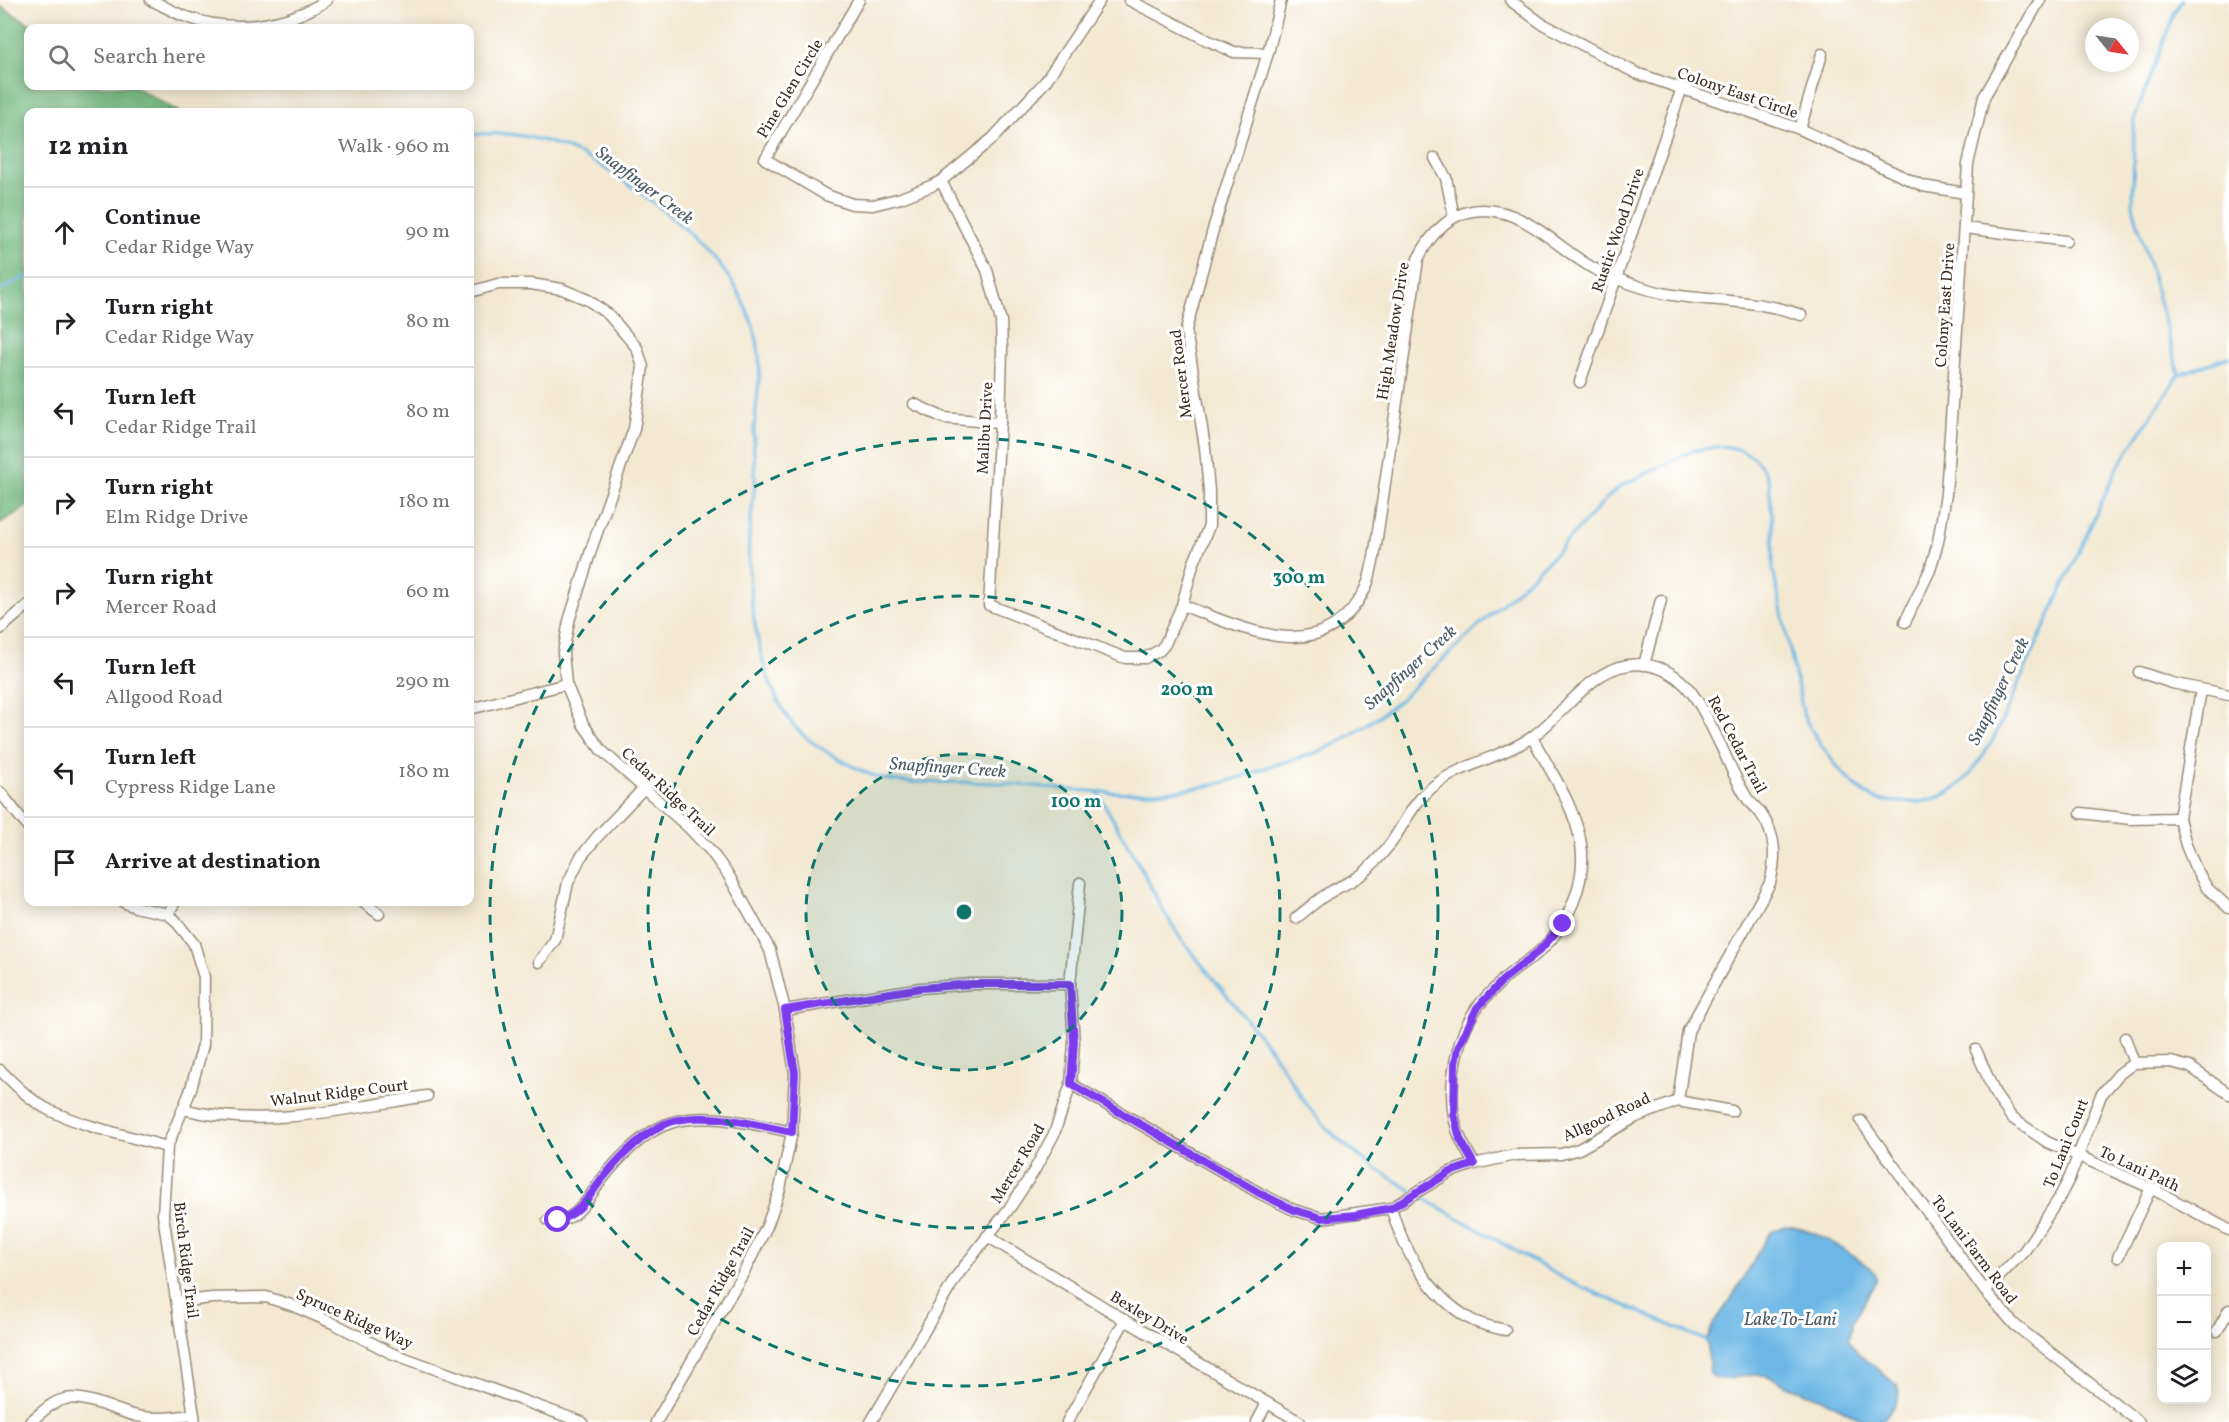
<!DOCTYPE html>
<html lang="en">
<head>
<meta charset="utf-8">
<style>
  body { margin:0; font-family:Vollkorn,serif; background:#f6f6f6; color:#202124 }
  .controls { position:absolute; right:18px; bottom:18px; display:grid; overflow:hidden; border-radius:12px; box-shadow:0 3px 15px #0003 }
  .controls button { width:54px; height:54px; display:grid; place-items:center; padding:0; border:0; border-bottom:2px solid #e0e0e0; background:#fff; color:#202124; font:30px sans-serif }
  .compass { position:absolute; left:2085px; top:18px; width:54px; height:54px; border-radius:50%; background:#fff; box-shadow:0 3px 15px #0003; rotate:120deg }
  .stop { position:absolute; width:18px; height:18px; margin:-14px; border:4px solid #7c3aed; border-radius:50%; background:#fff }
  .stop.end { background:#7c3aed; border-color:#fff; box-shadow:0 2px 6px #0008 }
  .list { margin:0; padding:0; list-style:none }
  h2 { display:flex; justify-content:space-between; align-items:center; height:78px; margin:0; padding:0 24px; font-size:26px }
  h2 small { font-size:20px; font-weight:400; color:#757577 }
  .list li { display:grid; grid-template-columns:39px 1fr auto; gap:18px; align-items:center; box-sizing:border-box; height:90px; padding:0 24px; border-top:2px solid #e0e0e0 }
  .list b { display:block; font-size:22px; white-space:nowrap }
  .list p { margin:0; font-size:20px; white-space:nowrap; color:#757577 }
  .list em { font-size:20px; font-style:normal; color:#757577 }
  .icon { flex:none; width:33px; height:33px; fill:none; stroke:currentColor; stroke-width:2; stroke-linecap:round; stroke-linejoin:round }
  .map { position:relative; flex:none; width:2229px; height:1422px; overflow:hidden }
  .search { position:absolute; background:#fff; box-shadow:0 3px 15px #0003; left:24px; top:24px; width:450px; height:66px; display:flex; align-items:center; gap:15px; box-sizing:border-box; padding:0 21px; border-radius:12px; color:#757577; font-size:22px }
  .panel { position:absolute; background:#fff; box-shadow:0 3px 15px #0003; left:24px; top:108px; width:450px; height:798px; border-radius:12px }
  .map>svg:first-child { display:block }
</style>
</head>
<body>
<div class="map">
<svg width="2229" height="1422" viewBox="0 0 2229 1422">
  <rect width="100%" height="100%" fill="#fff"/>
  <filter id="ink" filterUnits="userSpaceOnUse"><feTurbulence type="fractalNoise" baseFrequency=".0167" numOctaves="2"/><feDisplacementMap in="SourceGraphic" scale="12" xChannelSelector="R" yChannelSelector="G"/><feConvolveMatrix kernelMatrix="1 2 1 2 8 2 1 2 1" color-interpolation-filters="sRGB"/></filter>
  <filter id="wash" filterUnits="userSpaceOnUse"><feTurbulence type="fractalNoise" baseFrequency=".008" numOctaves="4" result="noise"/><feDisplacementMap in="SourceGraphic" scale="24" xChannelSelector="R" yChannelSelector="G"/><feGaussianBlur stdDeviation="1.35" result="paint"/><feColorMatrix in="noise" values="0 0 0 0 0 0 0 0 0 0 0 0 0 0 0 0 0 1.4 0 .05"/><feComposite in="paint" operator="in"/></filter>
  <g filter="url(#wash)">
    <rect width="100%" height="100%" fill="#f3e9d2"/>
    <path fill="#74bb80" stroke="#58724f" stroke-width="1.5" d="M0,6L37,28H28V86H134L179,112H28V506L0,523Z"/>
    <path fill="#6cb7e5" stroke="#547082" stroke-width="1.5" d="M1785,1226C1819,1229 1846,1251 1873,1270L1876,1275V1281L1853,1322L1849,1341L1859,1354L1897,1385L1900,1393L1896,1403L1882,1421C1856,1422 1852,1413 1831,1403C1819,1397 1805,1393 1792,1388C1783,1385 1776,1378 1767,1376C1747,1370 1722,1387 1710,1374L1707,1339L1713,1324L1731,1299L1766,1239L1771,1232Z"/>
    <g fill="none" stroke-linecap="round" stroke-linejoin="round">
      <g stroke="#6cb7e5" stroke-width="3">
        <path d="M470,135C531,127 586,151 634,188C682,223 735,267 753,326C766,365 756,393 754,432C753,448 755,465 755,481C754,500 750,519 749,538C747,594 758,693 801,733C817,748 859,772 881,778C903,784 929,782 952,782C985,782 1018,784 1051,788C1107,794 1166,796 1221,783C1237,779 1253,772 1268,767C1286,761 1306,757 1323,750C1351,737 1376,719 1400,700L1551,558L1609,496L1621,486L1692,451L1722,446L1738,449L1752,456L1762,467L1769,481L1773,529V570L1804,717C1818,742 1848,788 1876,799C1886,802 1898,802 1908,802C1952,804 1973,774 1994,738L2117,468L2179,374L2229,357"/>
        <path d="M0,290L28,276"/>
        <path d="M2179,374L2133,206L2134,120L2175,11L2182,0"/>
        <path d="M1098,793L1142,870L1164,912L1181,939L1272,1051L1306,1104L1326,1128L1350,1149L1375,1168L1412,1191"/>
        <path d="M1418,1195L1568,1281L1707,1341"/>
      </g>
    </g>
  </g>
  <g filter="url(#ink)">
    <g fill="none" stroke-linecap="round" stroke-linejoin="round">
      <g stroke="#978a78" stroke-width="13">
        <g id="minor">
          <path d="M151,0C162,5 173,12 184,16C231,34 286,27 327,0"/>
          <path d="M859,0L765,159L826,195L852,204L873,205L901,198L931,186L941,181L993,138L1045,82L1100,0"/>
          <path d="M1129,0L1209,41L1234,52L1268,53"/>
          <path d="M1510,0L1541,23L1636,73L1800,129L1923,186L1965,193"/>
          <path d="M1800,129L1822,54"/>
          <path d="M1435,158L1446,178L1454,217"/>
          <path d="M941,181L987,270L1001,321L1002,350L1000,423L989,605L1125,658H1145L1160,650L1165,644L1182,605L1193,565L1209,526V491L1205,447L1186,330L1214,226L1268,53L1281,0"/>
          <path d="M1965,228L2066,241"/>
          <path d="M470,292L498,284H531L562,289L588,300L609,315L637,348L643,367L634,429L593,544L569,621L563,653L566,684L583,724L601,750L689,828L710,850L729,876L770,950L785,1010L795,1073L792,1132L780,1189L767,1226L745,1270L656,1422"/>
          <path d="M1580,382L1682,88"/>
          <path d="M914,404L944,418L1000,423"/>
          <path d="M1182,605C1245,629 1324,670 1365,589C1370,580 1371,568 1374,558L1418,259C1431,233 1452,210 1483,210C1524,210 1554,244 1586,264C1595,270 1605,274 1615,278C1631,284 1650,291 1667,294C1712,302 1757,299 1801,315"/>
          <path d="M1905,622L1930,570L1938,542L1946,494L1968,164L1984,97L2040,0"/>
          <path d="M0,629L28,605"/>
          <path d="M1644,665L1661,600"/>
          <path d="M2139,672L2172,683L2229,695"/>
          <path d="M2201,690L2179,818L2186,845L2195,867L2207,888L2229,908"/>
          <path d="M470,709L566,684"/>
          <path d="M0,792L28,827"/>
          <path d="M2081,813L2130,819L2179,818"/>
          <path d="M123,902L135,907L168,914L175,920L194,944L204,977L203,1045L190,1092L167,1147L163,1215L195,1422"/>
          <path d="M363,902L379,914"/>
          <path d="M168,914L175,902"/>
          <path d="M1296,918C1308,909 1319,898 1332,891C1344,884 1357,880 1367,870C1375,862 1384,852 1391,843C1403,826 1412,805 1428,791C1455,765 1502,758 1532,737C1568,712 1596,657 1647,665C1691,672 1704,713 1722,748C1730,766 1738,785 1749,801C1753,805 1758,809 1761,814C1777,836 1776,859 1770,883L1688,1031L1678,1101"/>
          <path d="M539,962L555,940L568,883L580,858L597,837L645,787"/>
          <path d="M785,1010L921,988L971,984H1070"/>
          <path d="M2125,1038L2134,1063"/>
          <path d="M1976,1050L1996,1096L2012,1118L2047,1142L2151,1188L2229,1230"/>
          <path d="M0,1070C15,1085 32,1102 51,1111C88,1128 129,1136 167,1147"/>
          <path d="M1071,1084L1261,1194L1294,1210L1322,1218L1391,1208L1450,1172L1474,1164L1515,1155L1561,1154L1579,1149L1636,1117L1678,1101L1732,1111"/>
          <path d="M183,1109C263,1130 348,1108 427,1096"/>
          <path d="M1861,1121L1985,1291L2015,1325L2139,1422"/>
          <path d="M1474,1164C1470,1156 1465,1148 1461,1140C1444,1102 1453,1043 1476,1009C1483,999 1493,990 1501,982C1512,970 1528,962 1540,951C1568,925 1587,883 1581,844C1575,806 1550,771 1532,737"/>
          <path d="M1391,1208C1404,1252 1429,1295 1470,1319C1480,1325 1494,1327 1505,1330"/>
          <path d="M548,1220C555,1220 564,1220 570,1217C585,1208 593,1190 603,1178C619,1158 641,1135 665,1125C700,1109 756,1125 792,1132"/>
          <path d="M987,1236L1125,1320L1300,1422"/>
          <path d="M2118,1257L2151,1188"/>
          <path d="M1985,1291L2025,1250L2058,1200L2070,1177L2101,1095L2119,1074L2134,1063L2171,1062L2190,1067L2229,1094"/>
          <path d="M177,1302L212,1298L266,1297L291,1305L335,1324L391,1353L582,1422"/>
          <path d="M2217,1331L2229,1310"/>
          <path d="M30,1422C41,1413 51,1402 65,1399C84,1394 118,1412 137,1416C156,1420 175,1417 193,1415"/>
          <path d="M871,1422L956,1277L1011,1206L1034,1171L1054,1134L1071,1084L1074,1042L1070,984L1080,883"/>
          <path d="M1067,1422L1125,1320"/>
          <path d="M1257,1422L1267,1403"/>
        </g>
      </g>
      <use href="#minor" stroke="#fff" stroke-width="10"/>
    </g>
  </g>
  <g fill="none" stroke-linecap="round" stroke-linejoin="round" filter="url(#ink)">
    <path stroke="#7c3aed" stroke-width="8" d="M558,1220C581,1214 589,1195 603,1178C619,1158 641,1135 665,1124C700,1109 756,1125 792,1132L795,1073L785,1010L921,988L971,984H1070L1074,1042L1071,1084L1261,1194L1294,1210L1322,1218L1355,1215L1391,1208L1450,1172L1474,1164L1460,1139L1454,1114L1455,1064L1458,1048L1477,1008L1503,980L1539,951L1563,924"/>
  </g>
  <circle cx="964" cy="912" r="158" fill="#0f766e" fill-opacity=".12"/>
  <g fill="none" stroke="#0f766e" stroke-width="3" stroke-dasharray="10 8">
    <circle cx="964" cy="912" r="158"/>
    <circle cx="964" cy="912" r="316"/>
    <circle cx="964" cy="912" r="474"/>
  </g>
  <g text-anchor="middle" stroke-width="6" stroke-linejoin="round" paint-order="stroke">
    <g font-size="16" fill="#3b2a1e" stroke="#fff">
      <text transform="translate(789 88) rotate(-59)" y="6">Pine Glen Circle</text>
      <text transform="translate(1738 92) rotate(19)" y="6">Colony East Circle</text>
      <text transform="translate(1617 230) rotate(-71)" y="6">Rustic Wood Drive</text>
      <text transform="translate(1944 305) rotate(-86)" y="6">Colony East Drive</text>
      <text transform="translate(1392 331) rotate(-81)" y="6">High Meadow Drive</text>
      <text transform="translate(1180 374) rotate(-97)" y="6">Mercer Road</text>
      <text transform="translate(984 428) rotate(-87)" y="6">Malibu Drive</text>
      <text transform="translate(1738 744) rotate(62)" y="6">Red Cedar Trail</text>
      <text transform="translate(669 791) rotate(43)" y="6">Cedar Ridge Trail</text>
      <text transform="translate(339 1092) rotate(-7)" y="6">Walnut Ridge Court</text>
      <text transform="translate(1606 1116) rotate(-25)" y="6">Allgood Road</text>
      <text transform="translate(2065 1143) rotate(-68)" y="6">To Lani Court</text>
      <text transform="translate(1017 1163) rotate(-59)" y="6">Mercer Road</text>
      <text transform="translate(2140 1168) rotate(25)" y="6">To Lani Path</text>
      <text transform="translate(1975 1249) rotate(53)" y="6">To Lani Farm Road</text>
      <text transform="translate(187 1260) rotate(83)" y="6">Birch Ridge Trail</text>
      <text transform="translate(720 1281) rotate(-61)" y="6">Cedar Ridge Trail</text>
      <text transform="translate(1150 1317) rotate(31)" y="6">Bexley Drive</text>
      <text transform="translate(355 1318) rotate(24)" y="6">Spruce Ridge Way</text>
    </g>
    <g font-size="18" font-style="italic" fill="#4c5b64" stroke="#fff">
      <text transform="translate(645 185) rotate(37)" y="6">Snapfinger Creek</text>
      <text transform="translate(1410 667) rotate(-42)" y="6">Snapfinger Creek</text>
      <text transform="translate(1998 691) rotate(-64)" y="6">Snapfinger Creek</text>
      <text transform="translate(948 767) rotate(4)" y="6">Snapfinger Creek</text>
      <text x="1790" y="1325">Lake To-Lani</text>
    </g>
  </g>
  <circle cx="964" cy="912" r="9" fill="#0f766e" stroke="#fff" stroke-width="3"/>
  <g font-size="18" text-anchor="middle" font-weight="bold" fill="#0f766e" stroke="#fff" stroke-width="6" stroke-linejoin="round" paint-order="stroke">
    <text x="1299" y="583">300 m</text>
    <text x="1187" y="695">200 m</text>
    <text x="1076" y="807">100 m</text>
  </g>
</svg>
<div class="controls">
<button>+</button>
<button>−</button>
<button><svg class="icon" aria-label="layers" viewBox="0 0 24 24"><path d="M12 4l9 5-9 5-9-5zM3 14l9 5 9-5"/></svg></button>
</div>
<svg class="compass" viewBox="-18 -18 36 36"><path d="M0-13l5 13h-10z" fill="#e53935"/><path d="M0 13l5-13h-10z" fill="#757577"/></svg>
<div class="stop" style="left:558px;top:1220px"></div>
<div class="stop end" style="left:1563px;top:924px"></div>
<div class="search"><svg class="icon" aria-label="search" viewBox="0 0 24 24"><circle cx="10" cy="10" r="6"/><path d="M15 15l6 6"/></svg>Search here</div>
<section class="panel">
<h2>12 min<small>Walk · 960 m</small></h2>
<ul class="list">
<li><svg class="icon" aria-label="ahead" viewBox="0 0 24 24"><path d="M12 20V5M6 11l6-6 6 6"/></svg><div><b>Continue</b><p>Cedar Ridge Way</p></div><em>90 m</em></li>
<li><svg class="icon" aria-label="right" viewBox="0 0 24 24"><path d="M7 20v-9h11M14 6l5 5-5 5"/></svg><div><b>Turn right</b><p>Cedar Ridge Way</p></div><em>80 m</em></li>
<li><svg class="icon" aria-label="left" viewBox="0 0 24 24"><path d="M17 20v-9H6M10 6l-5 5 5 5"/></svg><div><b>Turn left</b><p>Cedar Ridge Trail</p></div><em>80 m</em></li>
<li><svg class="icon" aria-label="right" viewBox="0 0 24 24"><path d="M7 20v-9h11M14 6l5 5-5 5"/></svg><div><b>Turn right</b><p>Elm Ridge Drive</p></div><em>180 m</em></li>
<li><svg class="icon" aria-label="right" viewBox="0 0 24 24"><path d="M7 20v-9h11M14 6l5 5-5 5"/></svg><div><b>Turn right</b><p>Mercer Road</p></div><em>60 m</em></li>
<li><svg class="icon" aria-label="left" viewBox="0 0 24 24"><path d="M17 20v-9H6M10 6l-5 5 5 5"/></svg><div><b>Turn left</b><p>Allgood Road</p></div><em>290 m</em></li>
<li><svg class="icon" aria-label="left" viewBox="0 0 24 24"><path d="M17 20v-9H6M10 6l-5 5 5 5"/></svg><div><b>Turn left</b><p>Cypress Ridge Lane</p></div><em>180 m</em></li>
<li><svg class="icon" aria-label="arrive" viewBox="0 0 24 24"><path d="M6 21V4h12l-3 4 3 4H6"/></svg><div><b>Arrive at destination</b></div></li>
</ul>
</section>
</div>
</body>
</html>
